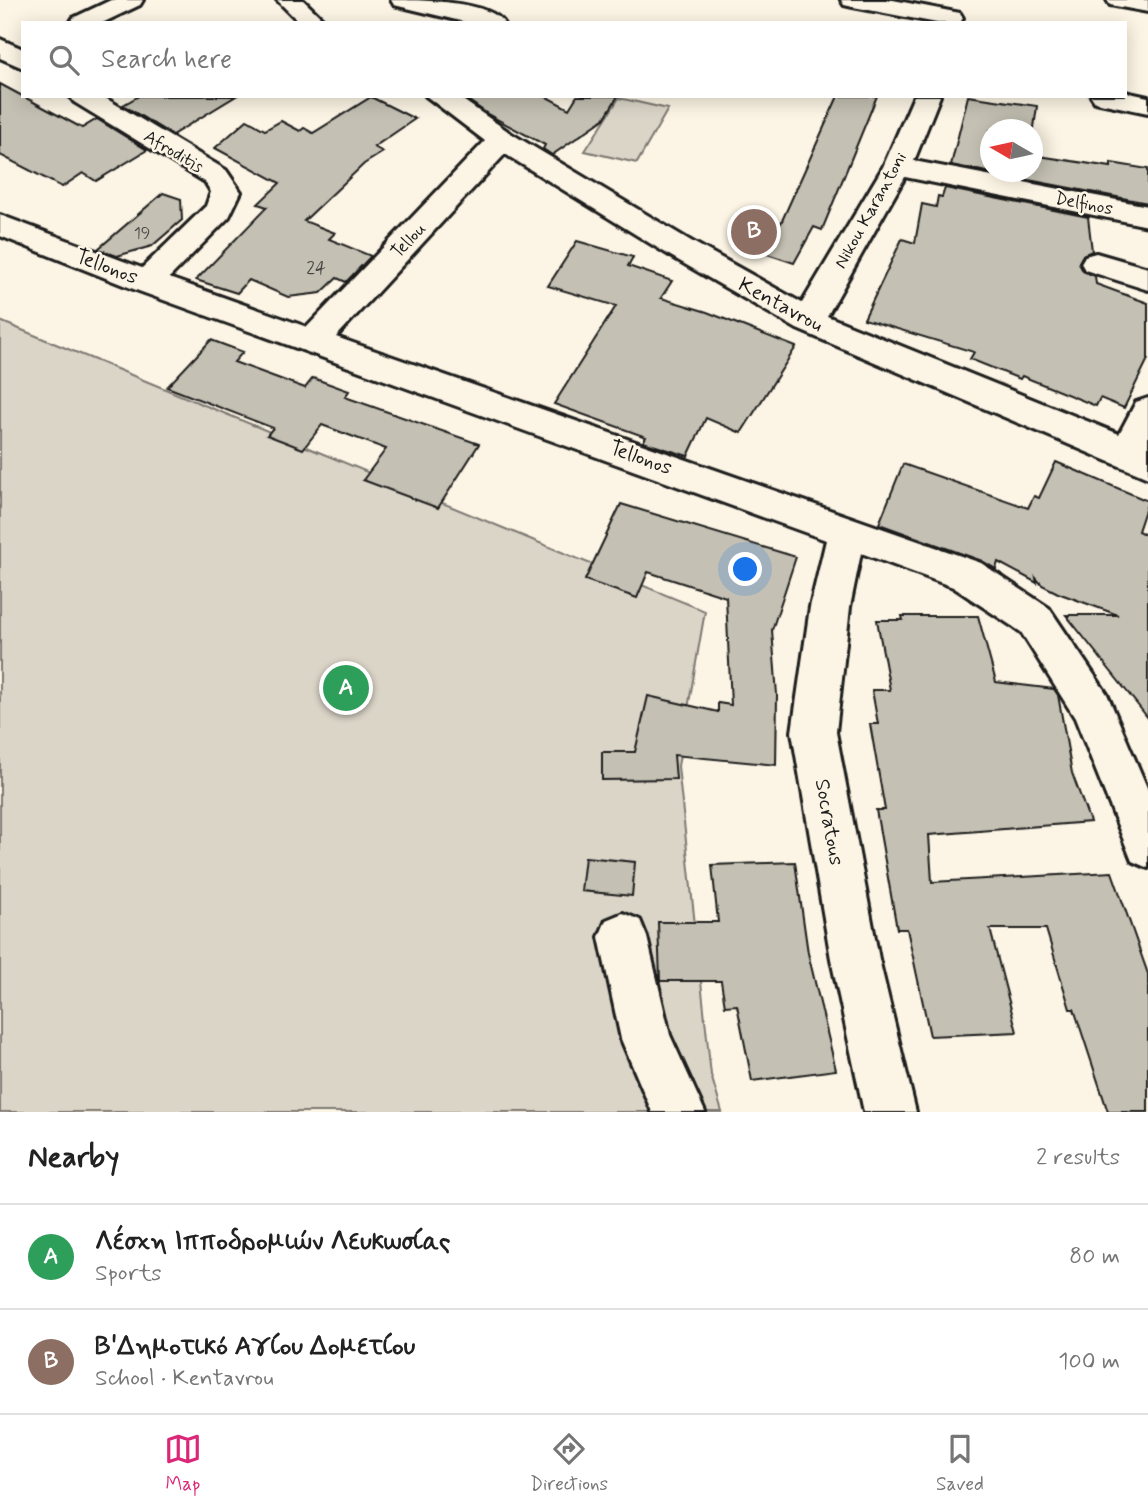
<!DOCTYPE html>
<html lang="en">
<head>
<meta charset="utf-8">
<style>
  body { margin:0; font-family:Mynerve,sans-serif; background:#f6f6f6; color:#222 }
  .compass { position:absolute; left:980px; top:119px; width:63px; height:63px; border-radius:50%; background:#fff; box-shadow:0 4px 18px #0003; rotate:279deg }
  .you { position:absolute; left:746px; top:570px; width:24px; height:24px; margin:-18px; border:5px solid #fff; border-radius:50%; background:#1a73e8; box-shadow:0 0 0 10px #1a73e833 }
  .badge { display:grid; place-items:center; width:46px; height:46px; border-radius:50%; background:#db2777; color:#fff; font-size:23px; font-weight:700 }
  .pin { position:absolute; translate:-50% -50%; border:4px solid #fff; box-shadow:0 2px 7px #0006 }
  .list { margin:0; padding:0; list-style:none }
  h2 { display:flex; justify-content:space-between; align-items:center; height:91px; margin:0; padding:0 28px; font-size:30px }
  h2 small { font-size:23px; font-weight:400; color:#767676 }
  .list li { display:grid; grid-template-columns:46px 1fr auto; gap:21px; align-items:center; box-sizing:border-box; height:105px; padding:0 28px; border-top:2px solid #e0e0e0 }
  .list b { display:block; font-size:26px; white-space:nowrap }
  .list p { margin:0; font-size:23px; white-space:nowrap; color:#767676 }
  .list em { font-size:23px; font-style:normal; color:#767676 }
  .icon { flex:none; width:38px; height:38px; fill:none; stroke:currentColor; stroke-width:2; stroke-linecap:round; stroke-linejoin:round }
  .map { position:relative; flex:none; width:1148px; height:1112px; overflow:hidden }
  .search { position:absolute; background:#fff; box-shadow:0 4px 18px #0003; left:21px; right:21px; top:21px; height:77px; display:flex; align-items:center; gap:18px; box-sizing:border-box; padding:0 24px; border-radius:0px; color:#767676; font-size:26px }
  .sheet { height:301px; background:#fff }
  nav { display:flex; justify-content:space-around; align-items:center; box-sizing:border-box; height:98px; border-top:2px solid #e0e0e0; background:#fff; font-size:19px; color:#767676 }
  nav a { display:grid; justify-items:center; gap:4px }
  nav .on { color:#db2777 }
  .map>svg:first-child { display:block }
</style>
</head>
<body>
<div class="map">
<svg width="1148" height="1112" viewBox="0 0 1148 1112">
  <rect width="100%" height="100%" fill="#fcf5e5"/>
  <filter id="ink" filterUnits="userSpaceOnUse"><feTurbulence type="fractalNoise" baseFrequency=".0143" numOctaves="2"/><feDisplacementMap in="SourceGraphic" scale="14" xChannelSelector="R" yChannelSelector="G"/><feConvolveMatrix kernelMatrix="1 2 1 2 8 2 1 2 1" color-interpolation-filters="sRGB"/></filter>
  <g filter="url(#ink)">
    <g fill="#dbd5c8" stroke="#7c7872" stroke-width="2">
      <path d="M619,98L668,109L637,163L585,151Z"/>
      <path d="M0,321L705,611L678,766L711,1075L722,1112H0Z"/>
    </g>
    <g fill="#c4c0b3" stroke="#1c1c1c" stroke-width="2">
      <path d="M0,84L82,128L97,119L147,150L96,181L83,173L62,187L0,155Z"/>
      <path d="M139,96H236L172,135L123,105Z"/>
      <path d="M462,96H545L569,109L577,96H618L604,119L552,155L543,149L545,145L489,115Z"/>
      <path d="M838,96H877L822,230L814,227L794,263L767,254Z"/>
      <path d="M968,96L1037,106L1032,142V130H990V172H1032V155L1111,167V163L1148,169V203L951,165Z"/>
      <path d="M371,97L415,119L374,147L383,152L364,164L304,221L335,233L329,239L371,256L346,282L337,278L321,293L288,297L249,280L237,293L196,280L267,207L258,204L280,183L215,148L247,120L265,130L281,121L300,131L304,128L313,133Z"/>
      <path d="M945,188L1088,217L1092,251L1083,255L1079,262L1083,271L1095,276L1096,284L1148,303V359L1124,408L1100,398L1096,406L1022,376L1020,379L970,359L974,352L864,319L902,239L915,243L922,204L936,207L938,196L942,197Z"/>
      <path d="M163,193L181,199L182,220L152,246L117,256L98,249Z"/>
      <path d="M577,241L633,257L628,266L672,281L661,298L707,312L796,347L741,433L706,418L688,456L643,442L646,437L554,404L616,306L548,286Z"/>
      <path d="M211,340L243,352L234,362L305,388L313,378L349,391L345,397L479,444L438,508L363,480L386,449L322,425L303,449L267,435L273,428L167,387Z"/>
      <path d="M1056,462L1148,501L1138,531L1148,536V718L1066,615H1118L1058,593L1042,585L1036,578L1037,583L998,562L996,569L982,561L879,524L903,464L1028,508L1034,496L1039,498Z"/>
      <path d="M621,504L796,557L772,630L777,695L776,765L674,755L676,779L602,780V752H635L648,696L718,712V703L731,705L726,597L648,572L637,598L585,580Z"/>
      <path d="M902,616H978L996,682L1054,689L1058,695L1072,773L1090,822L929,835L932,882L1112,872L1148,974V1112H1108L1074,1009H1070L1046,929H990L1017,1032L930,1036L907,929H897L876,810H885L870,724H878L872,690H890L877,620H903Z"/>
      <path d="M585,857L635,862L632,896L581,891Z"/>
      <path d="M795,862L808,953L836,1070L752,1081L737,1005L725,1006L721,981H660L658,922H718L712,865Z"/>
    </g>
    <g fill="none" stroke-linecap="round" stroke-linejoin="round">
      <g stroke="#1c1c1c" stroke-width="6">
        <g id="minor">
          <path d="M111,0H143L140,5L102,23H70L73,18Z"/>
          <path d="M277,0H303L327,23H300Z"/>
          <path d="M391,0C417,0 489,0 504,23H469L394,5Z"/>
          <path d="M841,0H893L960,13L963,18L960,23H937L853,7L844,5Z"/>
          <path d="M1107,0H1148V12L1110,5Z"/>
          <path d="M0,39L23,49V68L0,58Z"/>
          <path d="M1125,92L1148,97V113L1095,102L1091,96H1125Z"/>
          <path d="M70,96H102L226,170L241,192L229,217L169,278L307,327L485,141L426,96H457L512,134L691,241L802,303L883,167L914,96H940L914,161L1148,206V226L905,177L827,316L1119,434L1136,402L1148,398V478L797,329L669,255L505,154L336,337L981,563L1049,608L1107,694L1148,790V868L1132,861L1075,718L1021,632L953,587L861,553L850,607L836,732L879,959L916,1112H864L831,959L792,732L810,607L826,540L136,290L0,236V215L142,268L206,206L211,192L205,182L74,102Z"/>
          <path d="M1096,253L1148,268V290L1085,270L1081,263L1085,256Z"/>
          <path d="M623,913L640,920L647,937L670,1035L705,1112H652L621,1039L599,937L606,920Z"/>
        </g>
      </g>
      <use href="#minor" fill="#fcf5e5" fill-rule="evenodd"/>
    </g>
  </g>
  <g text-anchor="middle" stroke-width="5" stroke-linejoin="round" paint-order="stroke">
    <g font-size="16" fill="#464542">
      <text x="142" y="238">19</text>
    </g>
    <g font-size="18" fill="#1c1c1c" stroke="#fcf5e5">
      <text transform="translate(174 151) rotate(31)" y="6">Afroditis</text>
      <text transform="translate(1084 203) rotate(11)" y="6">Delfinos</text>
      <text transform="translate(870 210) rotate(-61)" y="6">Nikou Karantoni</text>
      <text transform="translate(408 240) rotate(-46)" y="6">Tellou</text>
    </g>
    <g font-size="18" fill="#464542">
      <text x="316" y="273">24</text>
    </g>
    <g font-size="21" fill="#1c1c1c" stroke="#fcf5e5">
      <text transform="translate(107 266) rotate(21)" y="7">Tellonos</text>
      <text transform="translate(781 304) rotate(28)" y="7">Kentavrou</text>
      <text transform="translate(641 457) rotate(20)" y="7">Tellonos</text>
      <text transform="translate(830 822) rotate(80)" y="7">Socratous</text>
    </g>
  </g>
</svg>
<svg class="compass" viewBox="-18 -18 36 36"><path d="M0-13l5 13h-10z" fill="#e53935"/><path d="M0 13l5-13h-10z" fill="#767676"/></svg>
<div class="you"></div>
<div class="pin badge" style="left:346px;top:688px;background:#2e9e5b">A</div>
<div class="pin badge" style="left:754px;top:232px;background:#8d6e63">B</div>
<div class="search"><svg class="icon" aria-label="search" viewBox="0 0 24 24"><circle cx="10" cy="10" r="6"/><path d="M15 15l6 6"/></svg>Search here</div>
</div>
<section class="sheet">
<h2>Nearby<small>2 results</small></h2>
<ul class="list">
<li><span class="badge" style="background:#2e9e5b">A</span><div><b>Λέσχη Ιπποδρομιών Λευκωσίας</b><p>Sports</p></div><em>80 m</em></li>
<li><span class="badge" style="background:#8d6e63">B</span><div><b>Β'Δημοτικό Αγίου Δομετίου</b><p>School · Kentavrou</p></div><em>100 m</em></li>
</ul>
</section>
<nav>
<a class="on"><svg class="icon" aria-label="map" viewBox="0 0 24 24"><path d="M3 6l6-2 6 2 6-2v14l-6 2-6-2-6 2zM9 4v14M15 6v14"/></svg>Map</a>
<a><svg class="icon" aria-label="directions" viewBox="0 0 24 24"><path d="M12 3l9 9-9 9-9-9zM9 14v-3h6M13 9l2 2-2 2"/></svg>Directions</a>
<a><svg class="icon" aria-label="saved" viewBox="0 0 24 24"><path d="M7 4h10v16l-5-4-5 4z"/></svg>Saved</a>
</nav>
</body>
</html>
